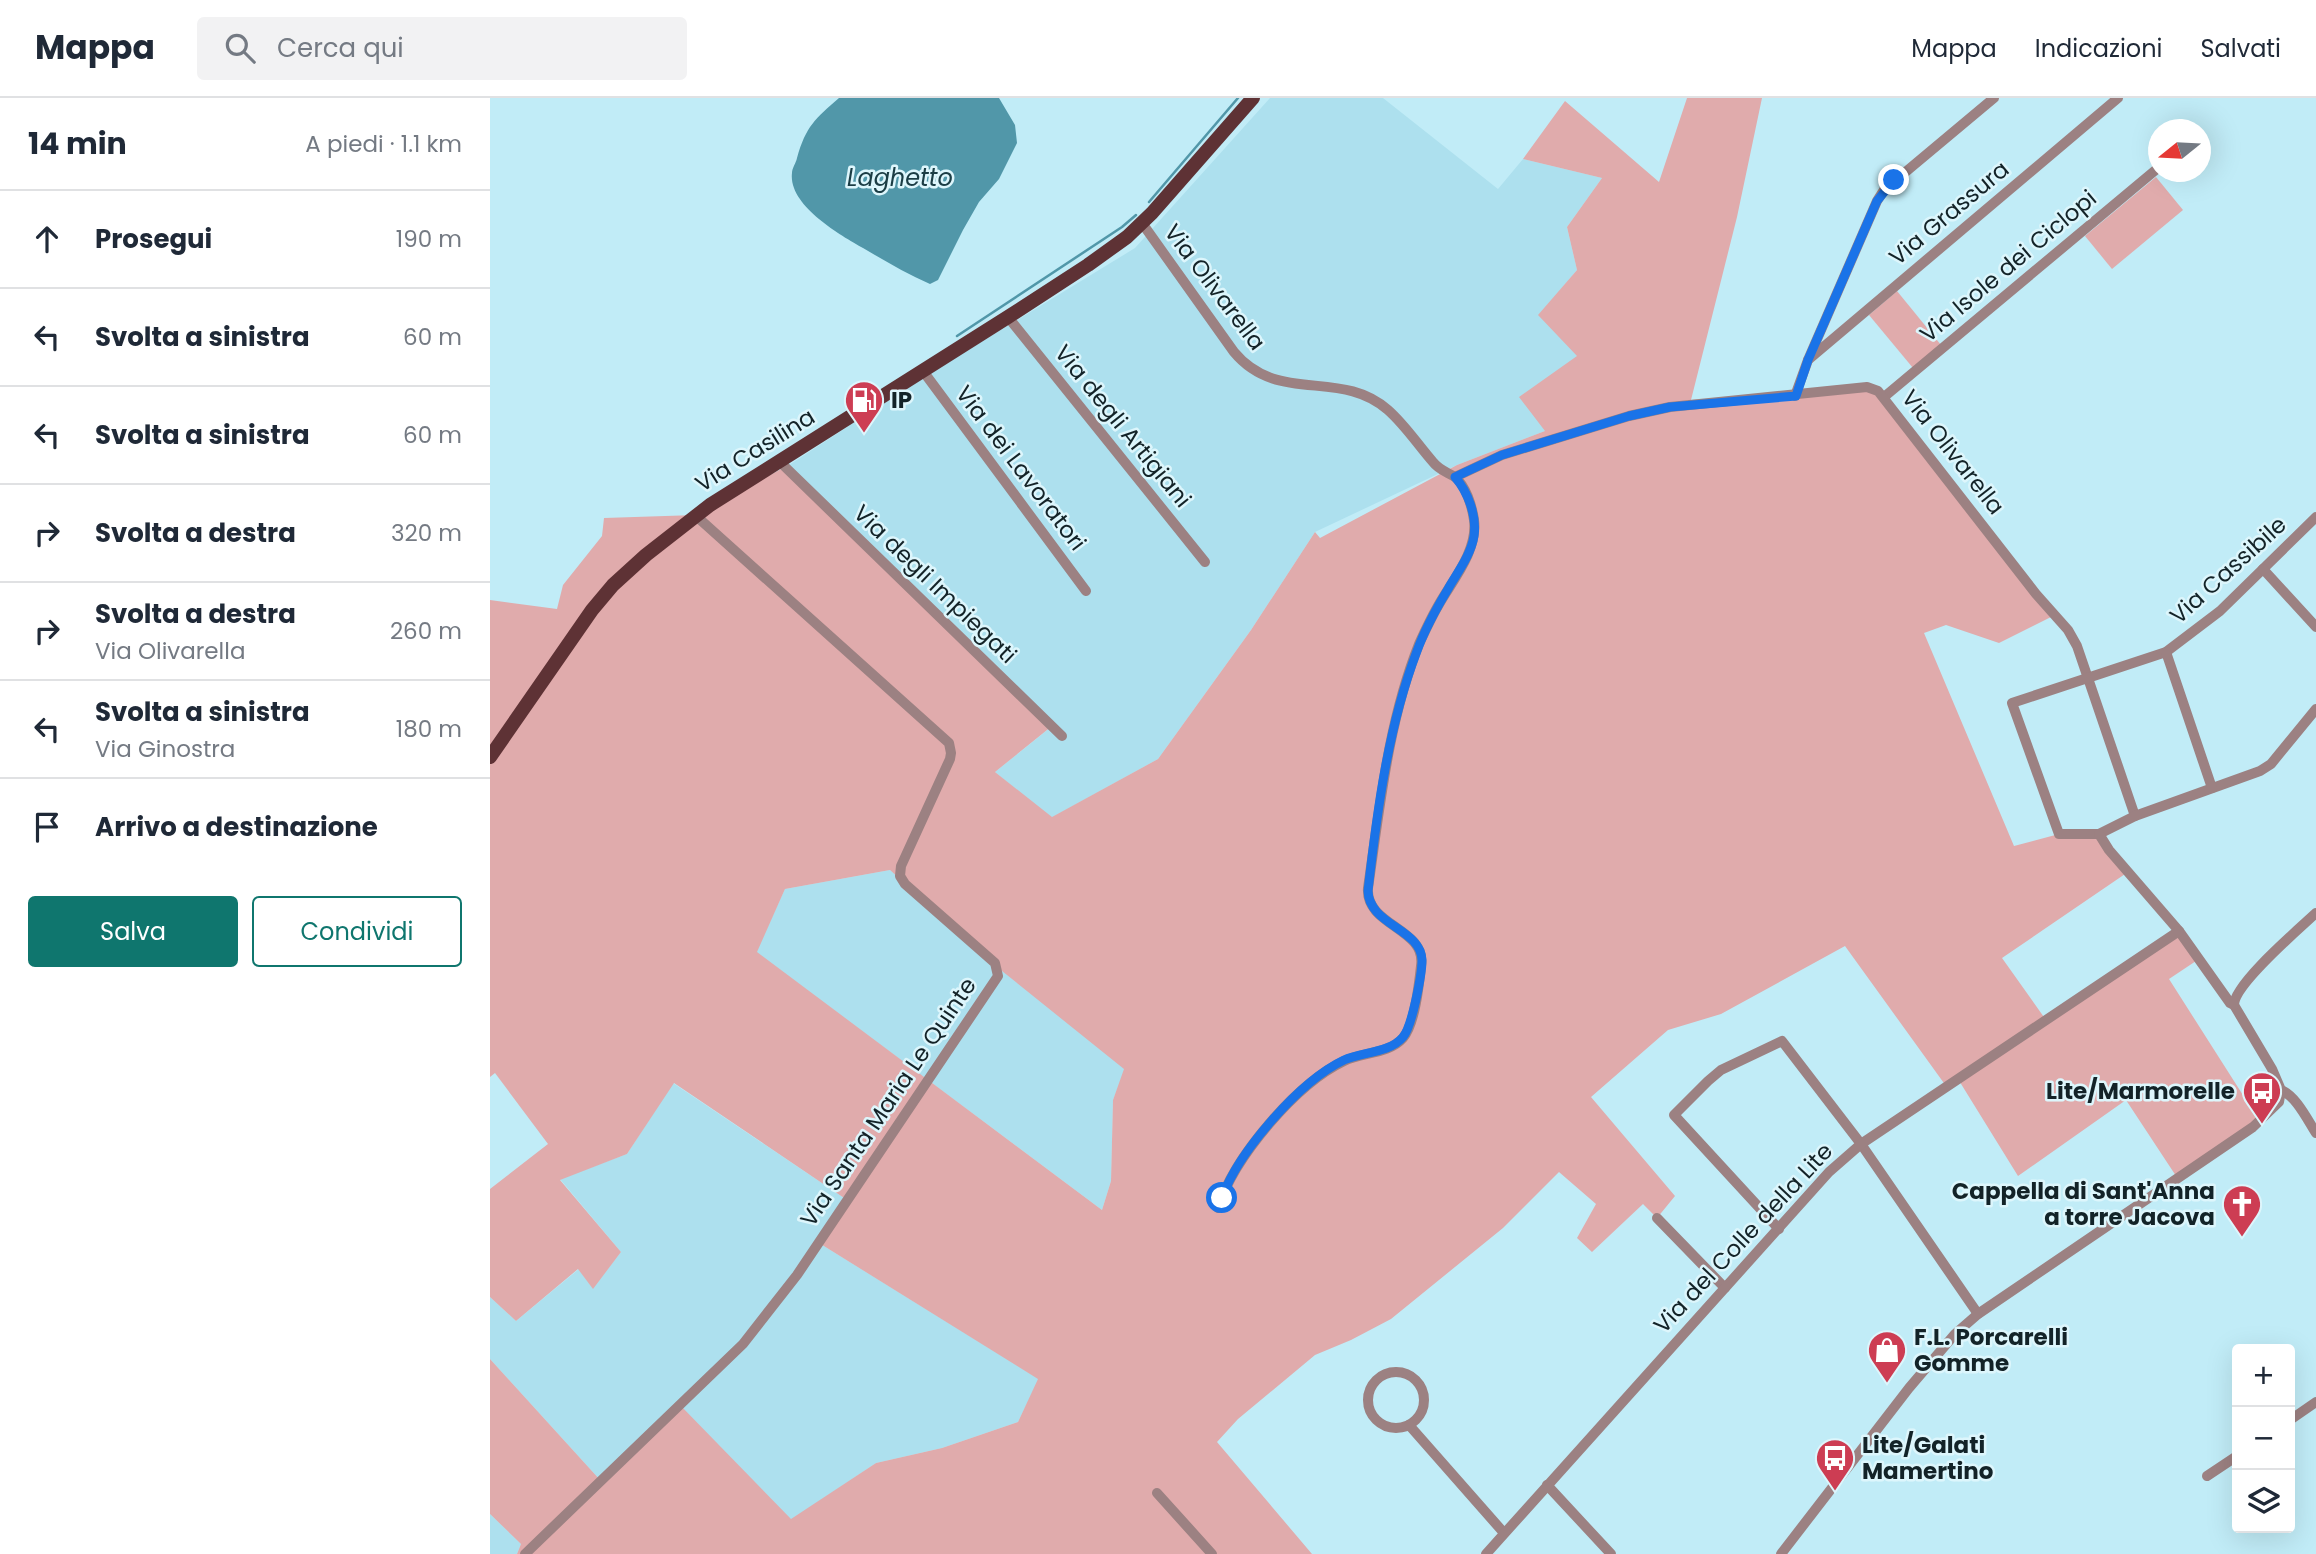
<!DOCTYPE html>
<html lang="it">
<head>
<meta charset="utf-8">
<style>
  body { margin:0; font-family:Poppins,sans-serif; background:#f2f2f3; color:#1f2937 }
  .controls { position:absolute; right:21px; bottom:21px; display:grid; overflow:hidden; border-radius:7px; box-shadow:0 7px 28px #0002 }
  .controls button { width:63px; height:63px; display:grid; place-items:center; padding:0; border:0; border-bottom:2px solid #e0e1e3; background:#fff; color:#1f2937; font:35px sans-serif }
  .compass { position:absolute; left:1658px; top:21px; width:63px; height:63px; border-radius:50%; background:#fff; box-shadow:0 7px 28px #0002; rotate:252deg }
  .stop { position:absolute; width:21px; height:21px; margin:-16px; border:5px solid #1a73e8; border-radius:50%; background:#fff }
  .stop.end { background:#1a73e8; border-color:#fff; box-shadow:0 2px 7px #0008 }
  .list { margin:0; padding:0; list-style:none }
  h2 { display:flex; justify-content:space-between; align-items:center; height:91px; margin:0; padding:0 28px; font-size:30px }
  h2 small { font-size:23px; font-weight:400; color:#747a83 }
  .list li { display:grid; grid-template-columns:46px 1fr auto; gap:21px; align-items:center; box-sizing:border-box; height:98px; padding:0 28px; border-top:2px solid #e0e1e3 }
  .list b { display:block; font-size:26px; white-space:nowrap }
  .list p { margin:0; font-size:23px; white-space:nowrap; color:#747a83 }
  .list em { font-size:23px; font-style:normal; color:#747a83 }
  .actions { display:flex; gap:14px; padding:21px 28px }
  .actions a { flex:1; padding:16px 0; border:2px solid #0f766e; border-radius:7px; text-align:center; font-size:24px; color:#0f766e }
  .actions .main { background:#0f766e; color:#fff }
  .icon { flex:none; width:38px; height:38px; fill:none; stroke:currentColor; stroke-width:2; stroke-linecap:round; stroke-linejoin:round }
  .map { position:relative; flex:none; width:1826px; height:1456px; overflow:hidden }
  header { display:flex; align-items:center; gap:42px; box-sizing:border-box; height:98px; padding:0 35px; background:#fff; border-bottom:2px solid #e0e1e3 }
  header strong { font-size:33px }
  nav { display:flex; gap:38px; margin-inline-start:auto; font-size:24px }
  .search { width:490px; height:63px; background:#f2f2f3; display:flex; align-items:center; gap:18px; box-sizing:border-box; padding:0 24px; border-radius:7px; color:#747a83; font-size:26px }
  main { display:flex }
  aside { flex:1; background:#fff }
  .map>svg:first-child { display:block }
</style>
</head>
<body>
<header>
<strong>Mappa</strong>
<div class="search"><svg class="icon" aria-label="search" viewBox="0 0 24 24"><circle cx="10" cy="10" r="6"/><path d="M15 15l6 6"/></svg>Cerca qui</div>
<nav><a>Mappa</a><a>Indicazioni</a><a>Salvati</a></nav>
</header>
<main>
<aside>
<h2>14 min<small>A piedi · 1.1 km</small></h2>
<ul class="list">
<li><svg class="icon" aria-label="ahead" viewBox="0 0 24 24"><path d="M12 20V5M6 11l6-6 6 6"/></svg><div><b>Prosegui</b></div><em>190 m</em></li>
<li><svg class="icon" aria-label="left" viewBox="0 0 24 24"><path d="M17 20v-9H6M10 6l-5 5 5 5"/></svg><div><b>Svolta a sinistra</b></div><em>60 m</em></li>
<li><svg class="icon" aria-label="left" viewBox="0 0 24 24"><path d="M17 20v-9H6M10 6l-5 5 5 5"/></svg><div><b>Svolta a sinistra</b></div><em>60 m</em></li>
<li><svg class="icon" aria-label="right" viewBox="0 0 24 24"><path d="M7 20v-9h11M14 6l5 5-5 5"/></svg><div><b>Svolta a destra</b></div><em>320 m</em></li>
<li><svg class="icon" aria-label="right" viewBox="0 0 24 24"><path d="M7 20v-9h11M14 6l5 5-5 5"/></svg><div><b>Svolta a destra</b><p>Via Olivarella</p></div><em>260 m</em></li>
<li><svg class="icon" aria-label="left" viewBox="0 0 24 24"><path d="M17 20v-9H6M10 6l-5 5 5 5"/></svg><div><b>Svolta a sinistra</b><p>Via Ginostra</p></div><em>180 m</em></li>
<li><svg class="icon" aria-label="arrive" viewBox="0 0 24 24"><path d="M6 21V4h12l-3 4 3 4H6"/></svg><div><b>Arrivo a destinazione</b></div></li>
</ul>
<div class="actions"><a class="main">Salva</a><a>Condividi</a></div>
</aside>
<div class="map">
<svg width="1826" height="1456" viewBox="0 0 1826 1456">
  <rect width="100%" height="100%" fill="#c1ecf7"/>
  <g fill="#ade0ee">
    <path d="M780,0H893L1008,91L1033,61L1112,80L1077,129L1087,172L1049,217L1088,258L1055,333L967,367L825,434L761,532L668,661L561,720L505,674L561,629L299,367L431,281L645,150Z"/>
    <path d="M400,772L635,971L623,1002L621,1083L612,1112L266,854L295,791Z"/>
    <path d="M183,985L357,1102L329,1145L549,1281L528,1324L452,1350L386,1365L301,1422L190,1308L111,1383L0,1261V1199L26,1223L89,1171L103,1190L131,1154L70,1081L137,1056Z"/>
    <path d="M0,1416L31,1446L27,1456H0Z"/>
  </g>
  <g fill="#e0abac" fill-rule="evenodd">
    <path d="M1197,0H1272L1247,119L1201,302L1377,289L1394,299L1565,517L1509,545L1456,527L1434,535L1524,748L1569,736H1609L1638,774L1512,860L1556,922L1689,833L1709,861L1679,881L1772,1027L1688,1081L1636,1002L1528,1078L1468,981L1456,988L1355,848L1231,916L1178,932L1101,999L1185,1098L1167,1120L1153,1106L1102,1154L1087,1140L1106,1106L1069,1074L1013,1130L901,1221L861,1242L825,1257L748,1321L727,1344L822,1456H27L31,1446L0,1416V1261L111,1383L190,1307L301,1421L386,1365L452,1350L528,1324L548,1281L329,1145L357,1102L184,985L137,1056L70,1082L131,1154L103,1191L88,1171L26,1223L0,1199V1091L58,1046L5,975L0,979V502L67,511L73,487L112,438L114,420L206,417L293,370L562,628L505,674L562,719L668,661L761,532L825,434L830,440L967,367L1055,333L1029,299L1087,258L1048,217L1087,172L1077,129L1112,80L1033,61L1075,3L1169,84ZM400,772L507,869L634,971L623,1002L621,1083L612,1112L267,854L295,791Z"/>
    <path d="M1666,79L1693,112L1622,171L1595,138Z"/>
    <path d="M1407,193L1451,247L1423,270L1379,217Z"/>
  </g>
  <path fill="#5197a9" d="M349,0H509L525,27L527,45L509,81L489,104L473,132L448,182L440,186C417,176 395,163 373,150C350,137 298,107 302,75C302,70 306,65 307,60C316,28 325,21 349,0Z"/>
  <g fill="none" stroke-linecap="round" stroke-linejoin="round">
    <g stroke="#5197a9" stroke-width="2.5">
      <path d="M659,104L748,0"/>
      <path d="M467,238L632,129L646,117"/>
    </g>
    <g stroke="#9c8182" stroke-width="10">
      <path d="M652,125L744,254C788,307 851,270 898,312C916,328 928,347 943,364C949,372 957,374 965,379C976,388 982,408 984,422C988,453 962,483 948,508C941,520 935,533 929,546C898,624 890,708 878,790C875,828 937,830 931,868C929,887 925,926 913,940C899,956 872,954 854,963C806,986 744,1059 728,1110"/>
      <path d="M518,219L715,464"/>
      <path d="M1318,262L1628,0"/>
      <path d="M433,273L596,493"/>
      <path d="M1305,298L1318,262L1387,103L1394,92L1504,0"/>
      <path d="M1394,299L1668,70"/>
      <path d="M289,363L572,638"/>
      <path d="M965,379L1012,357L1139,318L1180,309L1377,289L1388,293L1546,496L1578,532L1587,548L1645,718"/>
      <path d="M1826,419L1730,513L1676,554L1522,605L1569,736H1609L1645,718L1770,673L1781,666L1826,611"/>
      <path d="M1773,471L1826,529"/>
      <path d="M1676,554L1722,690"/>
      <path d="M1609,736L1619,752L1689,833L1740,905L1744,907L1782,971L1791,992C1806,998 1817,1021 1826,1035"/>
      <path d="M1744,907C1744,886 1809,831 1826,815"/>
      <path d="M1167,1120L1235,1190"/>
      <path d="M1289,1131L1184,1017L1218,983L1231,972L1292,943L1371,1046L1488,1216"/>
      <circle cx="906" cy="1302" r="28"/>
      <path d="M1800,1322L1826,1304"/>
      <path d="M919,1327L1014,1435"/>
      <path d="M1717,1378L1747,1358"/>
      <path d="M1057,1387L1121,1456"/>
      <path d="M667,1395L722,1456"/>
      <path d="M35,1456L253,1246L307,1177L508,878L505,865L415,786L410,778L411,768L460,661L461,655L459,645L205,417"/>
      <path d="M996,1456L1339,1074L1371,1046L1689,833"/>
      <path d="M1291,1456L1419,1290L1465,1236L1488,1216L1763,1029L1789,1004L1791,992"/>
    </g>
    <path stroke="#5e3235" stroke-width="14" d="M0,659L102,512L123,487L156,457L220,407L518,219L598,167L637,139L662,115L763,0"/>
  </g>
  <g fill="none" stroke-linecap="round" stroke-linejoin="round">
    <path stroke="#1a73e8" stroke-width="9" d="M732,1100C748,1054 810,983 854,962C872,954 900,955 913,939C922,929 932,876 932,862C931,831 879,827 878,793C887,713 898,629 927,553C935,531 946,511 958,491C967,475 981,457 984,438C987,418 978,394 965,379L1012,357L1139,318L1180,309L1306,298L1318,262L1387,103L1404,82"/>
  </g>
  <defs>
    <g id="fuel-pin" transform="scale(2.0125)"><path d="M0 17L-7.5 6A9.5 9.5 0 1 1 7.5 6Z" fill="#cd3d53" stroke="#ddf6fc"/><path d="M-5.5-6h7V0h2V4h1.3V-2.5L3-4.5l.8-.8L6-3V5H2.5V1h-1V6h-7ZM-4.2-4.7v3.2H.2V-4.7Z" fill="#fff"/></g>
    <g id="bus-pin" transform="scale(2.0125)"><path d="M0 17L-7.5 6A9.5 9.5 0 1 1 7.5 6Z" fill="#cd3d53" stroke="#ddf6fc"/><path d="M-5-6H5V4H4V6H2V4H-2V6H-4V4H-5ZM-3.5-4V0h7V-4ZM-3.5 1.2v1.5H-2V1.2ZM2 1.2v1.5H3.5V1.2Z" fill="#fff"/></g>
    <g id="church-pin" transform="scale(2.0125)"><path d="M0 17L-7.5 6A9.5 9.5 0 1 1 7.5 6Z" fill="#cd3d53" stroke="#ddf6fc"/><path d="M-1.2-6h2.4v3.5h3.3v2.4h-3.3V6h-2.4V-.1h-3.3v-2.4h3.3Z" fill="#fff"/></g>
    <g id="shop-pin" transform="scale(2.0125)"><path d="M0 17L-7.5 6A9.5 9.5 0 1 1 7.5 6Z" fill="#cd3d53" stroke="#ddf6fc"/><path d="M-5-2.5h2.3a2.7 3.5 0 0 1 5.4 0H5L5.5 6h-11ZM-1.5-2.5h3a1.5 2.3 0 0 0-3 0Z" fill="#fff"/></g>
  </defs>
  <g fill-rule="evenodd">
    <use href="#fuel-pin" x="374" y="302"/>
    <use href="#bus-pin" x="1772" y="993"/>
    <use href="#church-pin" x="1752" y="1106"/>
    <use href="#shop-pin" x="1397" y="1252"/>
    <use href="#bus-pin" x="1345" y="1360"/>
  </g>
  <g text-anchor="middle" stroke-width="5" stroke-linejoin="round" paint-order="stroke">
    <g font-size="23" fill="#132328" stroke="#ddf6fc">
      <text transform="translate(1459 115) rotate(-40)" y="8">Via Grassura</text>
      <text transform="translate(1518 168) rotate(-40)" y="8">Via Isole dei Ciclopi</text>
      <text transform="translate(725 189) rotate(53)" y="8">Via Olivarella</text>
      <text transform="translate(633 328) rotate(51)" y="8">Via degli Artigiani</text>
      <text transform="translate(265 352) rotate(-32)" y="8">Via Casilina</text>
      <text transform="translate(1463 354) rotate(52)" y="8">Via Olivarella</text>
      <text transform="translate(531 370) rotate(53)" y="8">Via dei Lavoratori</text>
      <text transform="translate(1738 472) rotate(-42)" y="8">Via Cassibile</text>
      <text transform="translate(445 486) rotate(44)" y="8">Via degli Impiegati</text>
      <text transform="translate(398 1004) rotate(-56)" y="8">Via Santa Maria Le Quinte</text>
      <text transform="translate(1253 1140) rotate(-47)" y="8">Via del Colle della Lite</text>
    </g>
    <g font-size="23" font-weight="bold" fill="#132328" stroke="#ddf6fc" text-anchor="start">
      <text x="401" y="310">IP</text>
      <text x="1745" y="1001" text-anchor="end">Lite/Marmorelle</text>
      <text x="1725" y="1101" text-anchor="end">Cappella di Sant'Anna<tspan x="1725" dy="26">a torre Jacova</tspan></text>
      <text x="1424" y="1247">F.L. Porcarelli<tspan x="1424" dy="26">Gomme</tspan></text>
      <text x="1372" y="1355">Lite/Galati<tspan x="1372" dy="26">Mamertino</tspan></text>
    </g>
    <g font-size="24" font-style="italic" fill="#1b3d45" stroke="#ddf6fc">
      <text x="410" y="88">Laghetto</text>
    </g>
  </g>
</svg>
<div class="controls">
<button>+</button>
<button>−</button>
<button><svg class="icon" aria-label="layers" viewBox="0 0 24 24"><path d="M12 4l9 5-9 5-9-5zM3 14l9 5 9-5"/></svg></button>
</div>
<svg class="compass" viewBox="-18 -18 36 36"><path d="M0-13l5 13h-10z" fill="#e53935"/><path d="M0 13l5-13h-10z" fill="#747a83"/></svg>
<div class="stop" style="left:732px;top:1100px"></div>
<div class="stop end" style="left:1404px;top:82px"></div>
</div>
</main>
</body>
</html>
